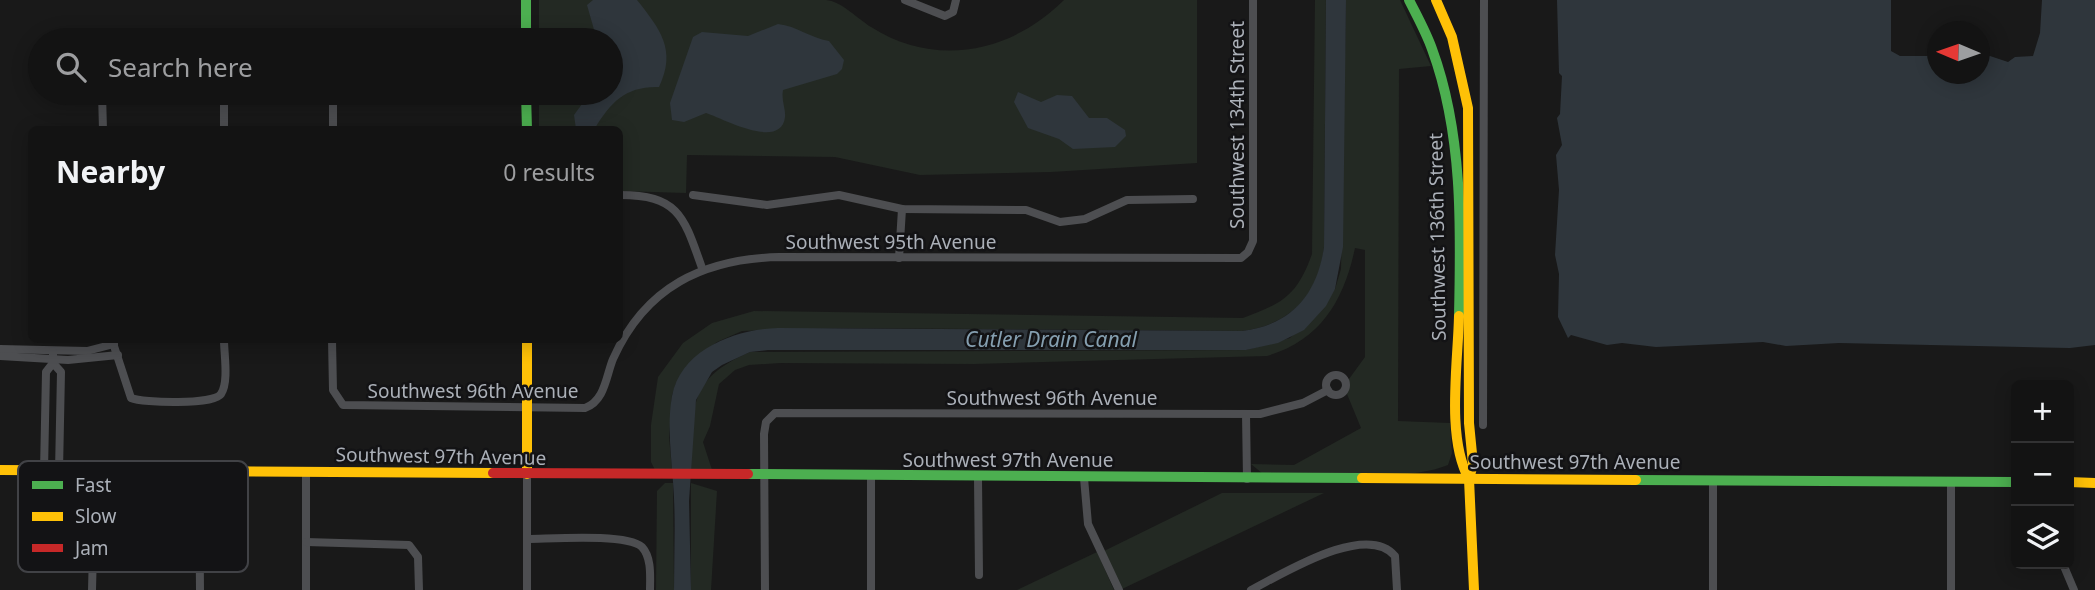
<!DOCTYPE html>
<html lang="en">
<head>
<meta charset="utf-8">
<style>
  body { margin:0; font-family:"Noto Sans",sans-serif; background:#202021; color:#f1f3f6 }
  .controls { position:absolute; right:21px; bottom:21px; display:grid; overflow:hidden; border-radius:10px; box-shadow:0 4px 18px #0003 }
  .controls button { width:63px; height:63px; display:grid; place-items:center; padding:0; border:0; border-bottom:2px solid #323233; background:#131313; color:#f1f3f6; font:35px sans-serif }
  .compass { position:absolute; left:1927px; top:21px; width:63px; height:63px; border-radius:50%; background:#131313; box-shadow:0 4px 18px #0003; rotate:272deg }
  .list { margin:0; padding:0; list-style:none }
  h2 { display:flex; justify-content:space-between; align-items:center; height:91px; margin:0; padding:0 28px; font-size:30px }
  h2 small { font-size:23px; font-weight:400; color:#9d9ea0 }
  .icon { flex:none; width:38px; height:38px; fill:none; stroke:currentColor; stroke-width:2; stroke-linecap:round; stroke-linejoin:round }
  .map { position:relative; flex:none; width:2095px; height:590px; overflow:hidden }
  .search { position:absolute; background:#131313; box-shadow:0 4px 18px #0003; left:28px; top:28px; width:595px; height:77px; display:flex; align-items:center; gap:18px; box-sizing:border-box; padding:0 24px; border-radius:38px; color:#9d9ea0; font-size:26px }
  .panel { position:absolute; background:#131313; box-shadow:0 4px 18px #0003; left:28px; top:126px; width:595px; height:217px; border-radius:10px }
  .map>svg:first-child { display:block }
</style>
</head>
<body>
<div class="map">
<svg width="2095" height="590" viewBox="0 0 2095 590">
  <rect width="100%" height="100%" fill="#191919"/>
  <g fill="#232923">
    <path d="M539,0C603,0 666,0 730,0C762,0 794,0 826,0C841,1 858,19 871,27C935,68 1011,53 1064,0H1197V163L1051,172L920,175L835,157L687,155L686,193L620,191V130L539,129V93H611V40H539Z"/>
    <path d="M1315,0H1326L1324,247C1319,295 1290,325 1242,331L839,328L742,331L717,342L697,357L676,383L672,395L669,437L672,469L655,470L651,462V425L658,377L683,343L712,323L754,311L1243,318C1283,303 1297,296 1312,254Z"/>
    <path d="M1346,0H1400L1431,66L1399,69L1398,421L1450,423L1452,453L1448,465C1404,483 1313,474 1263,474L1251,464L1294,465L1361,428L1347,394L1349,379L1365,357V250L1355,248C1344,300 1321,340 1267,356L974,364L780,363L749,365L735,370L719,384L710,426L703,442L712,470L691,469C694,406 686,380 750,352L1246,350L1290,338L1335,289L1341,269Z"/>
    <path d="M665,483H673L674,590H656L657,491Z"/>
    <path d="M691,483L717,491L711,590H691Z"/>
    <path d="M1222,493H1324L1122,589L1104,551Z"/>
    <path d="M1097,552L1114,590H1017Z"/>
  </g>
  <g fill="#2f363c">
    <path d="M593,0H637C660,29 677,50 659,87C626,86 611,102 595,128L576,129L574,115L590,93H611V40H597L587,5Z"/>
    <path d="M1326,0H1346L1343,247L1335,289L1326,306L1304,330L1278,343L1246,350H768L750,352L722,365L712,372L696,400L689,501L691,590H674C674,554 676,518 673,482C671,453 667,425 672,396C681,349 736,329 778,328L1242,331C1291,325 1317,295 1324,247Z"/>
    <path d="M1557,0H1891V51L1900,56H1937L1938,74H1980V56H1990L2008,62L2015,57L2033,56L2040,33L2042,0H2095V345L2070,348L1839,343L1786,346L1763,342L1656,347L1622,343L1607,345L1571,335L1568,338L1558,317L1559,274L1555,255L1559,190L1556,155L1562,145L1557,118L1560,114L1562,76L1559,73Z"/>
    <path d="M778,24C797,26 810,38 829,41L844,60L842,69L837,74L783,90C781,101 786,109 785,117C781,151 722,118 706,113L684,122L672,120L670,103L693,37L702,32L748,36Z"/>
    <path d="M1018,92L1041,102L1057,95L1072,96L1089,118H1107L1125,130L1126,136L1115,147L1073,149L1059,139L1028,128L1014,102Z"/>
  </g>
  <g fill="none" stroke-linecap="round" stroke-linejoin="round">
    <g stroke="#4d4e51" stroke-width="8">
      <path d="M905,0L945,16L953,12L956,0"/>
      <path d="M102,93L103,130"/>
      <path d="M224,130V93"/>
      <path d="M333,130V93"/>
      <path d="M620,195C679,195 684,217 702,268"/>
      <path d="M693,195L767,205L839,195L902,209L1026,210L1060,222L1085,219L1127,200L1193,199"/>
      <path d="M899,258L902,209"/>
      <path d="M112,340L131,398C143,403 214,405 221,394C229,382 224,354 224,340"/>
      <path d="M332,340L333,390L343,405L585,408C605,401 606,376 613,359C645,287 703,259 779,257L1241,258L1248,252L1253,241V0"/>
      <path d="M0,349L87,351L114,344"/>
      <path d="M0,356L68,360L118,355"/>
      <path d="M53,363L61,372L59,471"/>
      <circle cx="1336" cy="385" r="10"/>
      <path d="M1246,414L1247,479"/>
      <path d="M1483,425L1484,0"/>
      <path d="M44,471L46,372L53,363V351"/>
      <path d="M199,471L200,590"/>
      <path d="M306,471V590"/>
      <path d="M871,476V590"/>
      <path d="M978,478L979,575"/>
      <path d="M1084,478L1088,524L1119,590"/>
      <path d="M1713,482V590"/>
      <path d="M1951,482V590"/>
      <path d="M527,539C550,539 626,533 642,547C652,558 650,577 650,590"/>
      <path d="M306,542L409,545L418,557L419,590"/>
      <path d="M2063,564L2074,590"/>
      <path d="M92,590L93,551L101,540L114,537L200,539"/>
      <path d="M527,590V474"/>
      <path d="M765,590L764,434L766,422L775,413L1260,414L1303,403L1328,390"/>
      <path d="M1251,590C1281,575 1366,521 1395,556L1397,590"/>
    </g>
    <g stroke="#4caf50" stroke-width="10">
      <path d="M526,0V40"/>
      <path d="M1409,0C1417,16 1426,32 1432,49C1463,133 1461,228 1459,316"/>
      <path d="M526,93L527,130"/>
      <path d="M748,474L1362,478"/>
      <path d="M1636,480L2016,482"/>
    </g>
    <g stroke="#ffc107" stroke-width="10">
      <path d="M1436,0L1452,37L1468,108L1469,423L1473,464L1469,479L1474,590"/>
      <path d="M1459,316C1458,363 1446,438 1469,479"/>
      <path d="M527,340V474"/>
      <path d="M0,470L493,473"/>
      <path d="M1362,478L1636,480"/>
      <path d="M2069,482L2095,483"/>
    </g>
    <path stroke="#c62828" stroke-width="10" d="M493,473L748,474"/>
  </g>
  <g text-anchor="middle" stroke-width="5" stroke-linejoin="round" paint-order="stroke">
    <g font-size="19" fill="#abb0b8" stroke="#131315">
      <text transform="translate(1237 125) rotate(-90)" y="7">Southwest 134th Street</text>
      <text transform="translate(1437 237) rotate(-91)" y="7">Southwest 136th Street</text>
      <text x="891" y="249">Southwest 95th Avenue</text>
      <text x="473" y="398">Southwest 96th Avenue</text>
      <text x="1052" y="405">Southwest 96th Avenue</text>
      <text transform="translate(441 456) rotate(1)" y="7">Southwest 97th Avenue</text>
      <text x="1008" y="467">Southwest 97th Avenue</text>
      <text x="1575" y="469">Southwest 97th Avenue</text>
    </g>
    <g font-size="21" font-style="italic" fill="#859fb0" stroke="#131315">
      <text x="1051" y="347">Cutler Drain Canal</text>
    </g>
  </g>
  <rect x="18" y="461" width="230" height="111" rx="10" fill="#131315" stroke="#414246" stroke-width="2"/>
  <rect x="32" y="481" width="31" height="8" fill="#4caf50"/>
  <rect x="32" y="512" width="31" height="9" fill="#ffc107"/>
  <rect x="32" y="544" width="31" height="8" fill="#c62828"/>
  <g font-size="19" fill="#abb0b8">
    <text x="75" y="492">Fast</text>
    <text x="75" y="523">Slow</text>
    <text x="75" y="555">Jam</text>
  </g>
</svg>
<div class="controls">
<button>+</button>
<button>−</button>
<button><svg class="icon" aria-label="layers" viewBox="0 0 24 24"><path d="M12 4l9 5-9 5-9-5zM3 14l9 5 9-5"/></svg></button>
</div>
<svg class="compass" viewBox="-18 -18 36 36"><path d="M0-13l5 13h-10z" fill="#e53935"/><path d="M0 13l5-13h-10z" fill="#9d9ea0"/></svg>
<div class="search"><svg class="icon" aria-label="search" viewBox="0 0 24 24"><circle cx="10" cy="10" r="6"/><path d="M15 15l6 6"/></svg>Search here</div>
<section class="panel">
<h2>Nearby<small>0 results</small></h2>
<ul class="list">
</ul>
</section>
</div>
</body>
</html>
